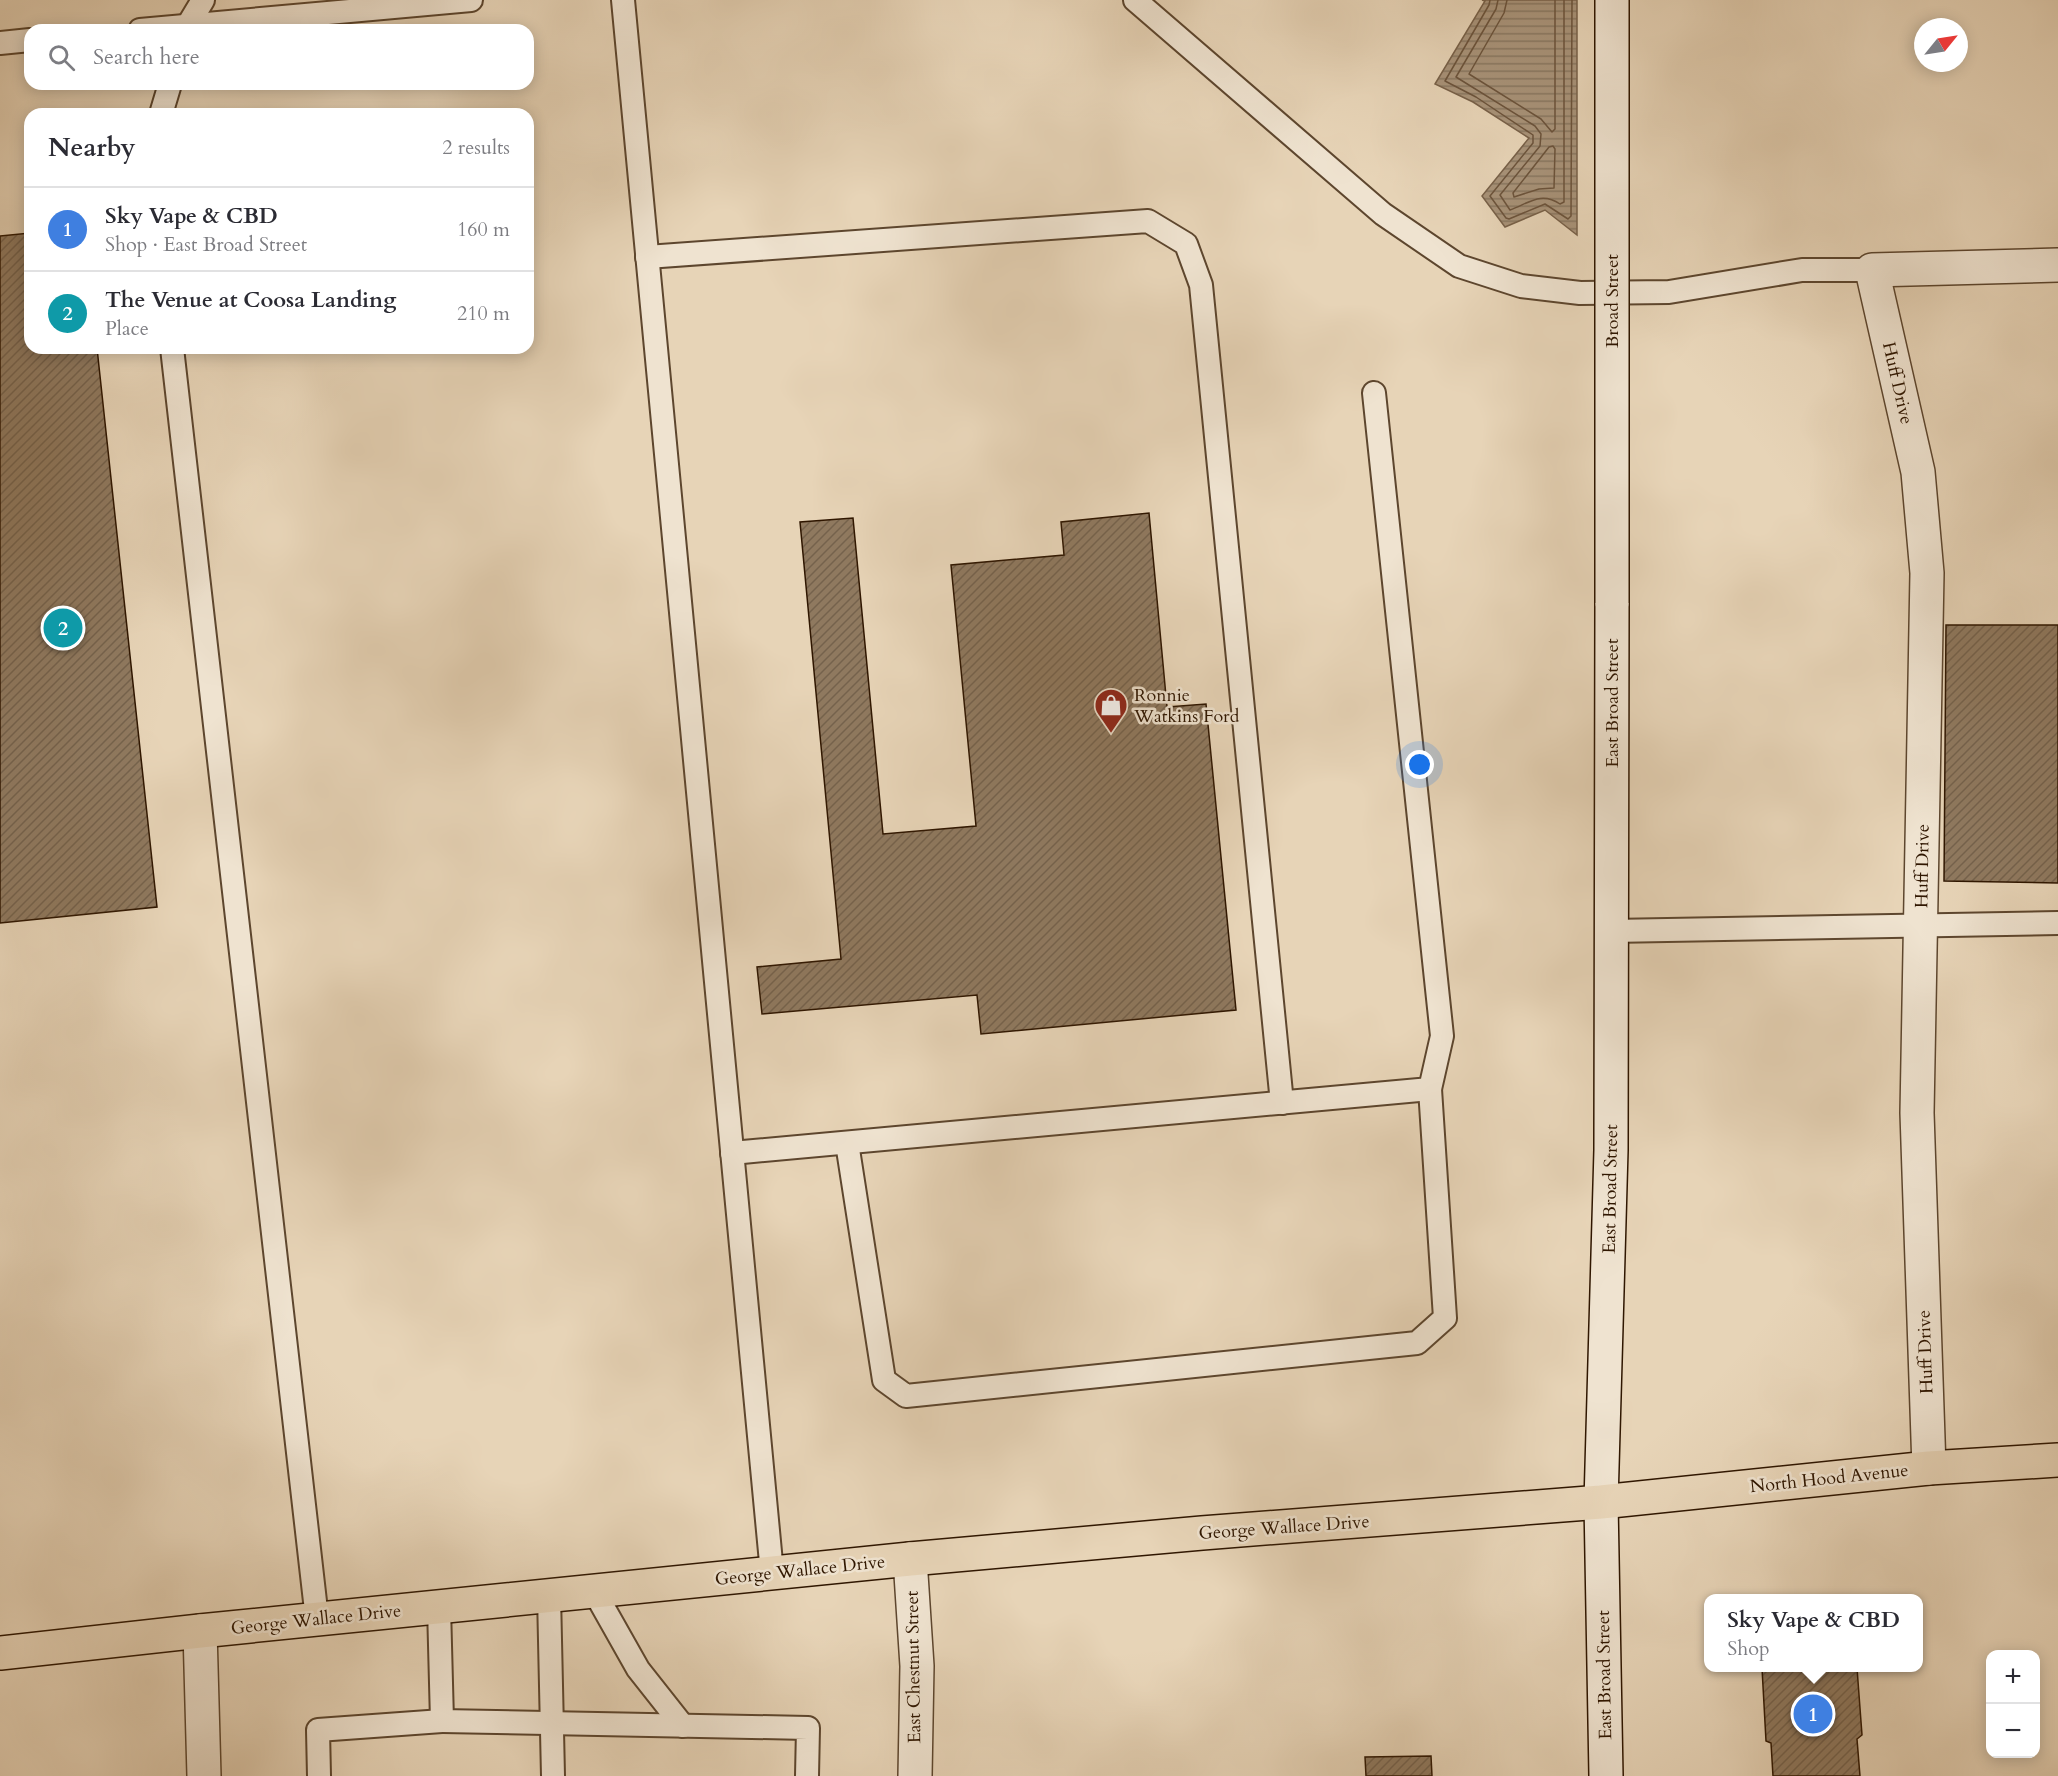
<!DOCTYPE html>
<html lang="en">
<head>
<meta charset="utf-8">
<style>
  body { margin:0; font-family:Cardo,serif; background:#f7f7f7; color:#2b2b33 }
  .controls { position:absolute; right:18px; bottom:18px; display:grid; overflow:hidden; border-radius:12px; box-shadow:0 3px 15px #0003 }
  .controls button { width:54px; height:54px; display:grid; place-items:center; padding:0; border:0; border-bottom:2px solid #e1e1e2; background:#fff; color:#2b2b33; font:30px sans-serif }
  .compass { position:absolute; left:1914px; top:18px; width:54px; height:54px; border-radius:50%; background:#fff; box-shadow:0 3px 15px #0003; rotate:60deg }
  .you { position:absolute; left:1420px; top:765px; width:21px; height:21px; margin:-15px; border:4px solid #fff; border-radius:50%; background:#1a73e8; box-shadow:0 0 0 9px #1a73e833 }
  .badge { display:grid; place-items:center; width:39px; height:39px; border-radius:50%; background:#8f2418; color:#fff; font-size:20px; font-weight:700 }
  .pin { position:absolute; translate:-50% -50%; border:3px solid #fff; box-shadow:0 2px 6px #0006 }
  .popup { position:absolute; left:1704px; top:1594px; width:219px; height:78px; box-sizing:border-box; display:grid; place-content:center; border-radius:12px; background:#fff; filter:drop-shadow(0 2px 4px #0005); font-size:20px; white-space:nowrap; color:#7c7c81 }
  .popup b { font-size:22px; color:#2b2b33 }
  .popup::after { content:''; position:absolute; left:50%; top:100%; margin-left:-12px; border:12px solid transparent; border-top-color:#fff }
  .list { margin:0; padding:0; list-style:none }
  h2 { display:flex; justify-content:space-between; align-items:center; height:78px; margin:0; padding:0 24px; font-size:26px }
  h2 small { font-size:20px; font-weight:400; color:#7c7c81 }
  .list li { display:grid; grid-template-columns:39px 1fr auto; gap:18px; align-items:center; box-sizing:border-box; height:84px; padding:0 24px; border-top:2px solid #e1e1e2 }
  .list b { display:block; font-size:22px; white-space:nowrap }
  .list p { margin:0; font-size:20px; white-space:nowrap; color:#7c7c81 }
  .list em { font-size:20px; font-style:normal; color:#7c7c81 }
  .icon { flex:none; width:33px; height:33px; fill:none; stroke:currentColor; stroke-width:2; stroke-linecap:round; stroke-linejoin:round }
  .map { position:relative; flex:none; width:2058px; height:1776px; overflow:hidden }
  .search { position:absolute; background:#fff; box-shadow:0 3px 15px #0003; left:24px; top:24px; width:510px; height:66px; display:flex; align-items:center; gap:15px; box-sizing:border-box; padding:0 21px; border-radius:18px; color:#7c7c81; font-size:22px }
  .panel { position:absolute; background:#fff; box-shadow:0 3px 15px #0003; left:24px; top:108px; width:510px; height:246px; border-radius:18px }
  .map>svg:first-child { display:block }
</style>
</head>
<body>
<div class="map">
<svg width="2058" height="1776" viewBox="0 0 2058 1776">
  <defs>
    <pattern id="water-rules" width="6" height="5" patternUnits="userSpaceOnUse" patternTransform="scale(1.5)"><rect width="6" height="5" fill="#a89379"/><path d="M0 2.5h6" fill="none" stroke="#897761"/></pattern>
    <pattern id="building-hatch" width="6" height="6" patternUnits="userSpaceOnUse" patternTransform="scale(1.5)"><rect width="6" height="6" fill="#8f795f"/><path d="M-1 1l2-2M0 6l6-6M5 7l2-2" fill="none" stroke="#75624c"/></pattern>
  </defs>
  <rect width="100%" height="100%" fill="#e7d4b7"/>
  <filter id="stains"><feTurbulence type="fractalNoise" baseFrequency=".00333" numOctaves="4"/><feColorMatrix values="0 0 0 0 .2 0 0 0 0 .09 0 0 0 0 .02 0 0 0 .5 -.17"/></filter>
  <radialGradient id="worn" r=".72"><stop offset=".6" stop-color="#630" stop-opacity="0"/><stop offset="1" stop-color="#630" stop-opacity=".3"/></radialGradient>
  <path fill="url(#water-rules)" stroke="#786149" stroke-width="1.5" d="M1482,0H1577V235L1545,210L1505,227L1482,196L1529,138L1473,102L1435,84L1485,1Z"/>
  <g fill="none" stroke-linecap="round" stroke-linejoin="round">
    <g stroke="#6c543c" stroke-width="1.5">
      <path d="M1490,0L1489,5L1445,81L1476,97L1533,135V143L1490,196L1506,218L1509,219L1545,204L1568,219L1571,216L1572,0"/>
      <path d="M1498,0L1496,9L1456,77L1535,126L1541,134L1540,146L1500,195L1510,210C1529,203 1541,191 1560,204L1564,202V0"/>
      <path d="M1507,0L1504,13L1469,74L1541,119L1552,132L1555,129V0"/>
      <path d="M1553,146L1555,149L1554,188L1539,189L1514,197L1513,193L1549,147Z"/>
    </g>
  </g>
  <g fill="url(#building-hatch)" stroke="#2f1600" stroke-width="1.5">
    <path d="M30,233V348H97L157,907L0,923V236Z"/>
    <path d="M1149,513L1167,707L1206,704L1236,1010L981,1034L977,995L762,1014L757,967L841,959L800,522L853,518L883,834L976,826L951,565L1064,555L1061,522Z"/>
    <path d="M1946,625H2058V883L1944,881Z"/>
    <path d="M1762,1668H1857L1862,1735L1857,1739L1860,1776H1773L1771,1743L1766,1741Z"/>
    <path d="M1431,1756L1432,1776H1366L1365,1757Z"/>
  </g>
  <g fill="none" stroke-linecap="round" stroke-linejoin="round">
    <g stroke="#5d462e" stroke-width="26">
      <g id="lane">
        <path d="M623,0L772,1573"/>
        <path d="M1135,0L1383,214L1459,266L1521,286L1580,293L1669,292L1802,270H1872"/>
        <path d="M140,30L471,0"/>
        <path d="M185,30L203,0"/>
        <path d="M0,43L30,40"/>
        <path d="M161,114L170,84"/>
        <path d="M647,257L1148,221L1186,244L1201,285L1282,1103"/>
        <path d="M172,348L317,1619"/>
        <path d="M1611,931L2058,923"/>
        <path d="M847,1143L884,1380L906,1396L1417,1343L1445,1318L1430,1089"/>
        <path d="M732,1153L1430,1089L1442,1036L1374,393"/>
        <path d="M594,1591L638,1669L683,1726"/>
        <path d="M549,1595L553,1776"/>
        <path d="M439,1607L442,1721L808,1728L807,1776"/>
        <path d="M319,1776L318,1730L442,1721"/>
      </g>
    </g>
    <g stroke="#5d462e" stroke-width="36">
      <g id="street">
        <path d="M1929,1468L1917,1113L1927,573L1918,472L1872,270L2058,265"/>
        <path d="M910,1559L917,1666L915,1776"/>
        <path d="M200,1631L204,1776"/>
      </g>
    </g>
    <g stroke="#2f1600" stroke-width="36">
      <path id="secondary" d="M1606,1776L1601,1502L1611,1150L1612,603"/>
    </g>
    <g stroke="#2f1600" stroke-width="36">
      <path id="highway" d="M0,1653L200,1631L910,1559L1202,1533L1601,1502L1929,1468L2058,1460"/>
    </g>
    <use href="#lane" stroke="#efe3d0" stroke-width="22"/>
    <use href="#street" stroke="#efe3d0" stroke-width="33"/>
    <use href="#secondary" stroke="#efe3d0" stroke-width="33"/>
    <use href="#highway" stroke="#e7d4b7" stroke-width="33"/>
    <g stroke="#2f1600" stroke-width="36" stroke-linecap="butt">
      <path id="secondary-bridge" d="M1612,0V603"/>
    </g>
    <use href="#secondary-bridge" stroke="#efe3d0" stroke-width="33"/>
  </g>
  <defs>
    <g id="shop-pin" transform="scale(1.725)"><path d="M0 17L-7.5 6A9.5 9.5 0 1 1 7.5 6Z" fill="#8f2418" stroke="#efe3d0"/><path d="M-5-2.5h2.3a2.7 3.5 0 0 1 5.4 0H5L5.5 6h-11ZM-1.5-2.5h3a1.5 2.3 0 0 0-3 0Z" fill="#fff"/></g>
  </defs>
  <g fill-rule="evenodd">
    <use href="#shop-pin" x="1111" y="705"/>
  </g>
  <g text-anchor="middle" stroke-width="5" stroke-linejoin="round" paint-order="stroke">
    <g font-size="18" fill="#2f1600" stroke="#efe3d0">
      <text transform="translate(1612 301) rotate(-90)" y="6">Broad Street</text>
      <text transform="translate(1898 383) rotate(77)" y="6">Huff Drive</text>
      <text transform="translate(1612 703) rotate(-90)" y="6">East Broad Street</text>
      <text transform="translate(1922 866) rotate(-89)" y="6">Huff Drive</text>
      <text transform="translate(1610 1189) rotate(-89)" y="6">East Broad Street</text>
      <text transform="translate(1925 1352) rotate(-92)" y="6">Huff Drive</text>
      <text transform="translate(1829 1478) rotate(-6)" y="6">North Hood Avenue</text>
      <text transform="translate(1284 1527) rotate(-4)" y="6">George Wallace Drive</text>
      <text transform="translate(800 1570) rotate(-6)" y="6">George Wallace Drive</text>
      <text transform="translate(316 1619) rotate(-6)" y="6">George Wallace Drive</text>
      <text transform="translate(913 1667) rotate(-91)" y="6">East Chestnut Street</text>
      <text transform="translate(1604 1675) rotate(-91)" y="6">East Broad Street</text>
    </g>
    <g font-size="18" fill="#2f1600" stroke="#efe3d0" text-anchor="start">
      <text x="1134" y="701">Ronnie<tspan x="1134" dy="21">Watkins Ford</tspan></text>
    </g>
  </g>
  <rect width="100%" height="100%" filter="url(#stains)"/>
  <rect width="100%" height="100%" fill="url(#worn)"/>
</svg>
<div class="controls">
<button>+</button>
<button>−</button>
</div>
<svg class="compass" viewBox="-18 -18 36 36"><path d="M0-13l5 13h-10z" fill="#e53935"/><path d="M0 13l5-13h-10z" fill="#7c7c81"/></svg>
<div class="you"></div>
<div class="pin badge" style="left:1813px;top:1714px;background:#3f7fe0">1</div>
<div class="popup"><b>Sky Vape &amp; CBD</b>Shop</div>
<div class="pin badge" style="left:63px;top:628px;background:#0f9aa8">2</div>
<div class="search"><svg class="icon" aria-label="search" viewBox="0 0 24 24"><circle cx="10" cy="10" r="6"/><path d="M15 15l6 6"/></svg>Search here</div>
<section class="panel">
<h2>Nearby<small>2 results</small></h2>
<ul class="list">
<li><span class="badge" style="background:#3f7fe0">1</span><div><b>Sky Vape &amp; CBD</b><p>Shop · East Broad Street</p></div><em>160 m</em></li>
<li><span class="badge" style="background:#0f9aa8">2</span><div><b>The Venue at Coosa Landing</b><p>Place</p></div><em>210 m</em></li>
</ul>
</section>
</div>
</body>
</html>
